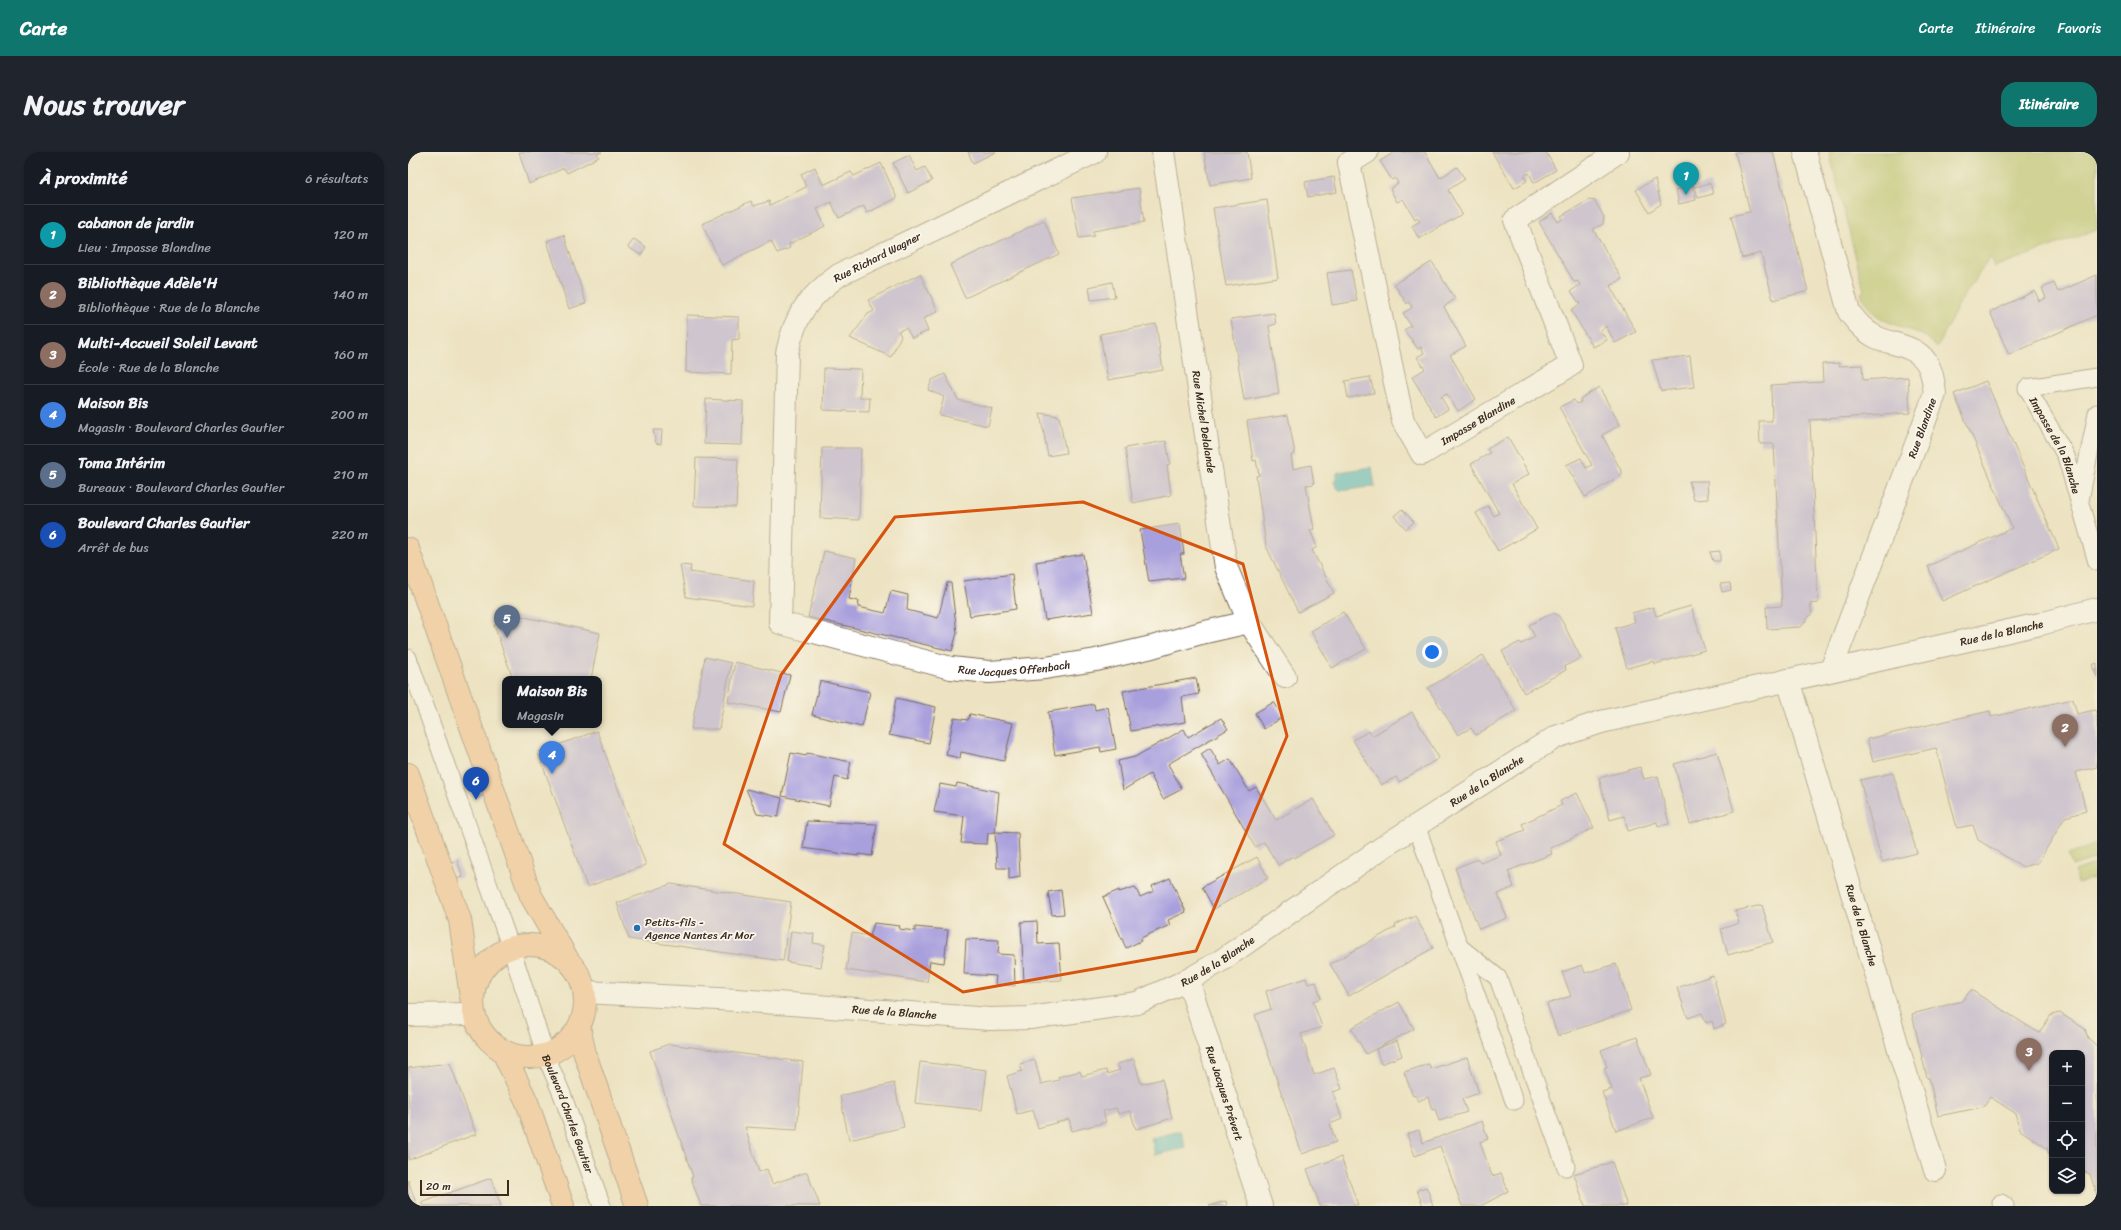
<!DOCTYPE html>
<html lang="fr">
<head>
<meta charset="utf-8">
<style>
  body { margin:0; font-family:Sriracha,sans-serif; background:#20242c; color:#f1f3f6 }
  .controls { position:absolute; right:12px; bottom:12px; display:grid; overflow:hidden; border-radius:8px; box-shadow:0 1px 3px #0004 }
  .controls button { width:36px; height:36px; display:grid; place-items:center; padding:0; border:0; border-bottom:1px solid #363941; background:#171b24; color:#f1f3f6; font:20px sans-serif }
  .scale { position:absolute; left:12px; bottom:10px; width:89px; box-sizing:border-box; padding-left:4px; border:2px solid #3b2a1e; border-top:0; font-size:11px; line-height:14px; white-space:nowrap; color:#3b2a1e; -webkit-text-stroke:3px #fbf7ec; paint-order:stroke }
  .you { position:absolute; left:1024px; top:500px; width:14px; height:14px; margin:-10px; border:3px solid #fff; border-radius:50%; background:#1a73e8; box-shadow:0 0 0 6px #1a73e833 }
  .badge { display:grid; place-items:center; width:26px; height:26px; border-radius:50%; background:#0f766e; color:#fff; font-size:13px; font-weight:700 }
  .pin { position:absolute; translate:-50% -33px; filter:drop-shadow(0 1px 2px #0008) }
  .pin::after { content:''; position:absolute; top:21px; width:14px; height:12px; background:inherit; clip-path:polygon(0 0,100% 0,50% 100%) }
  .popup { position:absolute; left:94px; top:524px; width:100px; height:52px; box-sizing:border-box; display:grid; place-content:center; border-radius:8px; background:#171b24; filter:drop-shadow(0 1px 3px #0005); font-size:13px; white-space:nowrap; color:#9ea1a6 }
  .popup b { font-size:15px; color:#f1f3f6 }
  .popup::after { content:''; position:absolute; left:50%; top:100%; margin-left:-8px; border:8px solid transparent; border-top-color:#171b24 }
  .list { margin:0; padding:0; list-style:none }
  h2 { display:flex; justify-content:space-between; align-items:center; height:52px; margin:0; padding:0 16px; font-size:17px }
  h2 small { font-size:13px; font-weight:400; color:#9ea1a6 }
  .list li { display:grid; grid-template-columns:26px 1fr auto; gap:12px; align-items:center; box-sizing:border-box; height:60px; padding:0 16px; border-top:1px solid #363941 }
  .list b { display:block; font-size:15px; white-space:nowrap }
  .list p { margin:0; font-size:13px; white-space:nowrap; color:#9ea1a6 }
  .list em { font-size:13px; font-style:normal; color:#9ea1a6 }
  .icon { flex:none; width:22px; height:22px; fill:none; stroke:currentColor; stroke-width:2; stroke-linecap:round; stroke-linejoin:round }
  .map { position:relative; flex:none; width:1689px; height:1054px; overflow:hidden; border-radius:16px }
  header { display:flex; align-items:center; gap:24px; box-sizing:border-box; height:56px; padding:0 20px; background:#0f766e; color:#fff }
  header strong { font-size:19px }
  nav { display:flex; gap:22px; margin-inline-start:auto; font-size:14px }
  .intro { display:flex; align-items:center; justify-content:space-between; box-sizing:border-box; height:96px; padding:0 24px }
  h1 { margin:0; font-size:28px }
  .button { padding:10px 18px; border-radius:16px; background:#0f766e; color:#fff; font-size:14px; font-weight:700 }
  main { display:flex; gap:24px; padding:0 24px }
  aside { flex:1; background:#171b24; border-radius:16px; box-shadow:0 1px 3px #0004 }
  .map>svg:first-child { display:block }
</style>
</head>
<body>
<header>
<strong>Carte</strong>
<nav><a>Carte</a><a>Itinéraire</a><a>Favoris</a></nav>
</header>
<div class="intro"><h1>Nous trouver</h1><a class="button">Itinéraire</a></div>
<main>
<aside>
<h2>À proximité<small>6 résultats</small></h2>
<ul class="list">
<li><span class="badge" style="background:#0f9aa8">1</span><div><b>cabanon de jardin</b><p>Lieu · Impasse Blandine</p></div><em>120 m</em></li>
<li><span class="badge" style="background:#8d6e63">2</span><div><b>Bibliothèque Adèle'H</b><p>Bibliothèque · Rue de la Blanche</p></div><em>140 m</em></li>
<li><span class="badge" style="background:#8d6e63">3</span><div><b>Multi-Accueil Soleil Levant</b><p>École · Rue de la Blanche</p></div><em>160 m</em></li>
<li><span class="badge" style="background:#3f7fe0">4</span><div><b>Maison Bis</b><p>Magasin · Boulevard Charles Gautier</p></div><em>200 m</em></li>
<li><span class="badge" style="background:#5c6f8a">5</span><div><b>Toma Intérim</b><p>Bureaux · Boulevard Charles Gautier</p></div><em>210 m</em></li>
<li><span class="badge" style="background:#1a4fb4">6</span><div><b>Boulevard Charles Gautier</b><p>Arrêt de bus</p></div><em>220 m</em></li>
</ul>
</aside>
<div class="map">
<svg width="1689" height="1054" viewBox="0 0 1689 1054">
  <rect width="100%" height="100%" fill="#fbf7ec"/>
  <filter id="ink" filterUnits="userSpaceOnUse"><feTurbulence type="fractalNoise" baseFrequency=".025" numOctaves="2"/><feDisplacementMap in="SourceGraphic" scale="8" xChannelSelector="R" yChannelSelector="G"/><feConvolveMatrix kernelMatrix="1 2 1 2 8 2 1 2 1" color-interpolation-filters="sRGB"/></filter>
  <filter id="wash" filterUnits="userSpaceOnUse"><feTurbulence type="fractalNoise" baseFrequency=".012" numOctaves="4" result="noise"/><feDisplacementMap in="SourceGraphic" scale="16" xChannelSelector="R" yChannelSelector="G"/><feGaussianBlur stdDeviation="0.9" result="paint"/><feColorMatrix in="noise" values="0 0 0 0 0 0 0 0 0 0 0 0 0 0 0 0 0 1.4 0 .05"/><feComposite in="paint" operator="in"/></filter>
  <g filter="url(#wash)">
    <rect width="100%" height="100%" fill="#ede3c2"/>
    <g fill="#afbe61" stroke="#757440">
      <path d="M1421,0H1689V78L1586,115L1582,105L1552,150L1529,196C1508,168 1468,182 1453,141L1456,139Z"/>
      <path d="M1689,692V706L1664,714L1660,702Z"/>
      <path d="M1689,711V725L1670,731L1666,719Z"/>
    </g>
    <g fill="#43b3bd" stroke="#3f6e6e">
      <path d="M964,315L967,334L933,339L929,336L926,330L930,320Z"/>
      <path d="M773,979L778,996L747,1003L743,986Z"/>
    </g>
    <g id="blocks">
      <g fill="#a89fdd">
        <path d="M111,0H194L189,2L191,5L159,21L156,16L121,32Z"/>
        <path d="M560,0H588L565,11Z"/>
        <path d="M796,0H839L843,26L802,33Z"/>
        <path d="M987,0H1017L1032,26L1049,15L1057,27L1040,38L1054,62L1011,87L1004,74L1012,69L1009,65L1007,67L995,47L989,50L982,37L990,31L987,26L984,28L972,9Z"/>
        <path d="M1084,0H1138L1148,18L1126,31L1121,21L1116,24L1119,29L1106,36Z"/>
        <path d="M1327,0H1365L1400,139L1365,148L1353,101L1334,106L1323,64L1342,60Z"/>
        <path d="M501,3L509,19L517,15L524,29L500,41L485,11Z"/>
        <path d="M473,11L489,46L459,61L456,54L431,66L423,50L409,57L417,74L381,92L382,96L369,101L363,89L314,113L294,72L343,49L346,54L361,49L362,53L398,35L393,22L407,15L415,33L443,20L446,24Z"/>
        <path d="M926,25L929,40L900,45L897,30Z"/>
        <path d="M1247,27L1253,52L1241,60L1228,38Z"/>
        <path d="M1302,31L1305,42L1290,46L1287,35Z"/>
        <path d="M1285,34L1288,48L1271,52L1268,38Z"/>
        <path d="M731,36L736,70L685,79L686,84L671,86L664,46Z"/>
        <path d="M859,48L870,126L818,134L805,56Z"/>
        <path d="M1181,48L1187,49L1196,65L1195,72L1185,77L1214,127L1202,134L1228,180L1207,191L1198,174L1192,179L1199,188L1185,195L1163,158L1172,152L1163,139L1172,133L1170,129L1166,130L1131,70L1144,61L1150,70L1155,67L1153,64Z"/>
        <path d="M636,68L651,102L557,146L542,113Z"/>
        <path d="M156,83L178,151L161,157L139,89Z"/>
        <path d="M226,87L238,95L233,103L220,95Z"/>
        <path d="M1024,110L1047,147L1036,155L1058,194L1042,203L1068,247L1050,259L1039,242L1033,245L1040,257L1028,265L1004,225L1017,217L1009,205L1016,201L1013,195L1010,197L996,178L1003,174L995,161L1004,156L1001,150L999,152L986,132Z"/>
        <path d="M943,118L949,149L924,153L919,121Z"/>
        <path d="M512,122L530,159L515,167L520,179L504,186L498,176L490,179L493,184L483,205L442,186L460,162L466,159L460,148Z"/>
        <path d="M1689,123V163L1601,203L1582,160L1627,139L1631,149L1638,146L1634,136L1646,131L1650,140Z"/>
        <path d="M704,130L707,145L683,148L681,135Z"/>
        <path d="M866,161L868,172L861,174L871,242L836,248L823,167Z"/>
        <path d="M279,163L331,165V187L324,188L323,222L278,220Z"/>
        <path d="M748,172L755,218L700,228L692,182Z"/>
        <path d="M1282,204L1286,235L1253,239L1244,208Z"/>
        <path d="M1431,211V214L1454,213L1455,228L1500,225L1502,261L1402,268L1410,451L1402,452L1404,461L1393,475L1359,477L1358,455L1374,454L1366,292H1352L1351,269H1364L1363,233L1415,230L1414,212Z"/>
        <path d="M416,216L453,217L452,246H462L461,260L415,258Z"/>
        <path d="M537,222L550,248L584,256L580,274L531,263L536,245L520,238L524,228Z"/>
        <path d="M962,225L966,241L940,246L937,229Z"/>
        <path d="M1578,229L1651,397L1534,449L1520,414L1604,376L1546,242Z"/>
        <path d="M1191,235L1212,273L1194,283L1215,322L1177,345L1158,313L1173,306L1178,316L1184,313L1151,255L1166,248L1169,252L1173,250L1172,247Z"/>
        <path d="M298,247L335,249L334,293L296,292Z"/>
        <path d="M632,261L651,264L658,301L640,304Z"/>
        <path d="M880,263L887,302L883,303L885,317L903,313L906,332L898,333L906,377L902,378L909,395L904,398L926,441L890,460L858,394L848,324L851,323L848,308L845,309L839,269Z"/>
        <path d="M245,278H254L253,292L248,291Z"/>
        <path d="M1100,285L1121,322L1104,332L1129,377L1090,399L1068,361L1080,354L1086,364L1091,361L1063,312L1082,301L1079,297Z"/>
        <path d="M758,289L762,312L759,313L763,343L725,351L717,296Z"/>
        <path d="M414,296H453L451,368L412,366Z"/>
        <path d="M288,306L330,307L328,355L286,354Z"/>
        <path d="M1281,329H1299L1300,347L1286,348Z"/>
        <path d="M994,357L1006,370L998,377L986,364Z"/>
        <path d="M772,372L776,402H772L776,426L741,430L732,378Z"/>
        <path d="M416,399L448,406L441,447L451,449L450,455L477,461L483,439L500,443L499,458L530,466L539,431H543L549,481L544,499L400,465Z"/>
        <path d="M1312,399V409H1305L1302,400Z"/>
        <path d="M675,402L685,461L637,468L628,410Z"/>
        <path d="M272,413L283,414L282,420L346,429L344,454L278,445Z"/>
        <path d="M604,422L608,457L562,464L556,429Z"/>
        <path d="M1322,431L1323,438L1314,440L1312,432Z"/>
        <path d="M1283,454L1297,498L1247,512L1246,509L1219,516L1207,476L1227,470L1224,461L1245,455L1248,464Z"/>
        <path d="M935,460L958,497L924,516L903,479Z"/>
        <path d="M1145,461L1150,463L1155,471L1173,506L1157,514L1158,518L1116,541L1094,499L1112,490L1113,492L1127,485L1121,473Z"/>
        <path d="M112,464L192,481L183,527H105L86,473Z"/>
        <path d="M1075,503L1108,559L1068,583L1063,576L1050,583L1020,536Z"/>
        <path d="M297,505L323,511L311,577H283Z"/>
        <path d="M327,510L382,523L373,560L320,550Z"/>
        <path d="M1689,511V525L1684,513Z"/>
        <path d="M788,526L791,542L774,545L777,570L723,579L715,539Z"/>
        <path d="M412,529L462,540L454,575L404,563Z"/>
        <path d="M488,546L528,555L521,591L481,583Z"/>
        <path d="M1665,547L1669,562L1687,558L1689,567V615L1668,620L1678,659L1657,665L1630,711L1615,715L1570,688L1565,673L1549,676L1528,596L1465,610L1459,587L1582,559L1583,565Z"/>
        <path d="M866,550L875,565L856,577L847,561Z"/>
        <path d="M686,552L687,558L700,555L708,597L693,600L692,595L647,603L640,560Z"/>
        <path d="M1004,560L1031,606L991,630L988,625L973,633L945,588L961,579L964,584Z"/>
        <path d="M562,562L605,571L596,609L553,600L552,606L538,603L546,566L560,568Z"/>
        <path d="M813,566L820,577L760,612L774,637L755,647L742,622L715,638L710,609L727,605L776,577L780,585Z"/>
        <path d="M189,579L238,713L179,735L130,600Z"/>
        <path d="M802,596L812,613L822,607L841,639L848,635L868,668L905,647L926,683L886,706L885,704L870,713L856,690L847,695L793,602Z"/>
        <path d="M1309,600L1326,659L1282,672L1266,612Z"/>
        <path d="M383,601L398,604L399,601L443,610L439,628L427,625L421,654L374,644Z"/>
        <path d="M1232,615L1236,627L1250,624L1261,672L1250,674L1249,670L1220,679L1216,664L1202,668L1191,626Z"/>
        <path d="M1485,621L1509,701L1474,710L1452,628Z"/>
        <path d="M70,627L76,643L69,646L64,629Z"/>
        <path d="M549,631L591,640L587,680L580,681L579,692L553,691L556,664L526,660L532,632L548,635Z"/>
        <path d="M338,637L374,646L370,665L349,662Z"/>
        <path d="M1169,641L1186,676L1142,696L1144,702L1100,719L1106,735L1090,742L1099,766L1071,777L1047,716L1070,707L1072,711L1093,703L1088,689L1117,678L1114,672L1154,653L1152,649Z"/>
        <path d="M399,669L469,672L464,704L450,702V704L395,696Z"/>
        <path d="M587,680L610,681L612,725L601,727V716H589Z"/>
        <path d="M849,705L860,726L806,757L794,735Z"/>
        <path d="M49,708L55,725L48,727L42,711Z"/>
        <path d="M762,726L778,760L760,768L762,773L733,786V789L718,796L695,745L711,738V740L727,735L732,745L746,739L744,734Z"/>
        <path d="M263,732L383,750L375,809L221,787L209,751Z"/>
        <path d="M653,738L656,762L644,763L640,740Z"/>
        <path d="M1354,753L1365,790L1320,803L1313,777L1331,771L1327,759Z"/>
        <path d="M1007,764L1025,796L941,844L922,812L988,775L987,773L1003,765V767Z"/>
        <path d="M629,769L630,792L651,791L654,828L616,830L613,770Z"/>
        <path d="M466,771L492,774L491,777L507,779V775L540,778L536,811L522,809L519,830L438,818L444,781L462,784Z"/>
        <path d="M383,779L406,782L405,791L417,793L413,815L379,810Z"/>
        <path d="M558,787L591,788L590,802L606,803L607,834L587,832L588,824L556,822Z"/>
        <path d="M1208,812L1223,858L1150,884L1139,852L1163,844L1154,820L1174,813L1177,821Z"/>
        <path d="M1305,823L1318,872L1306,877L1304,869L1298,871L1294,861L1280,866L1269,836Z"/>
        <path d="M898,826L900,832L908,830L913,846L905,849L914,875L893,882L906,923L926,916L934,937L925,940L934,967L922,972L928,990L894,1002L847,863L863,857L858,839Z"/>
        <path d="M1563,838L1631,881L1643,863L1652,861L1677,877L1680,886L1689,894V1044L1682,1022L1674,1019V901H1644V1012L1639,996L1612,978L1607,961L1582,945L1575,955L1530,964L1521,926H1519L1504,862L1554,849Z"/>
        <path d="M991,850L1006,877L958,902L943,876Z"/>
        <path d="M1229,885L1243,923L1231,926L1245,966L1208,979L1194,940L1204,937L1196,916L1199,915L1193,898Z"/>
        <path d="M989,889L994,904L973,912L968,897Z"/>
        <path d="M261,892L395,910L389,978L337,975L351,1020L359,1017L364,1032L399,1020L412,1054H293L283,1026L285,1025L242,899Z"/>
        <path d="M1059,905L1071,941L1054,947L1059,960L1031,969L1027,957L1024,958L1020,945L1010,949L1008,943L1005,944L996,920L1021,912L1023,917Z"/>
        <path d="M726,907L733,932L754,927L764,966L728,977L722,959L710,962L708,956L695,959L698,970L664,979L661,967L630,976L625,958L609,962L599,924L614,919L612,912L627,908L633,932L651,928L650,925L672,919L674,924L698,918L699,922L712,918L709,912Z"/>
        <path d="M512,910L579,918L574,958L507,951Z"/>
        <path d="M42,911L68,982L0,1008V916Z"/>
        <path d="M486,931L496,975L441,988L432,944Z"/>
        <path d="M1074,969L1080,987L1072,990L1084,1024L1093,1021L1100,1039L1073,1054H1054L1032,994L1007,1004L999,982L1011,978L1015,991Z"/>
        <path d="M933,1005L950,1053L912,1054L899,1017Z"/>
        <path d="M1204,1010L1219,1054H1177L1166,1022Z"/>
        <path d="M83,1026L93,1054H15L13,1051Z"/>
        <path d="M0,1028L9,1054H0Z"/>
        <path d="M1018,1035L1022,1044L1025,1054H1015L1009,1038Z"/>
        <path d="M818,1049L819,1054H801Z"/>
      </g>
    </g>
  </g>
  <g filter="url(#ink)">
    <use href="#blocks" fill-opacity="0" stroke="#796b57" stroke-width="1"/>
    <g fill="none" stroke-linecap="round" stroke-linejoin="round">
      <g stroke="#796b57" stroke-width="19">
        <g id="lane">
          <path id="s1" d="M1689,225L1619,236L1658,304L1689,410"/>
          <path d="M1672,348L1689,261"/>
          <path id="s2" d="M0,506L103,796L138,904L154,942L194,1054"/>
          <path d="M1008,673L1106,949"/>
          <path d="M1049,793L1090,826L1158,1015"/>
          <path d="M1593,1051L1597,1054"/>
        </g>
      </g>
      <g stroke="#796b57" stroke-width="24">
        <g id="street">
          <path id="s3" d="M687,0L431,123C400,145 387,163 379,201L372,471L543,516L581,520L637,516L688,508L744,495L793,481L841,470"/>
          <path id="s4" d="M755,0L818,415L841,470L877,525"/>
          <path id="s5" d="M959,0L941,11L995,269L1014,302L1163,213L1107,68L1210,0"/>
          <path d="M1397,0L1441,160C1448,169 1455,178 1466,184C1484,194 1511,192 1521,215C1525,223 1526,233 1527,242L1423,518"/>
          <path id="s6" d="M1380,528L1527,1018"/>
          <path id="s7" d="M780,828L853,1054"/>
          <path id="s8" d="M177,840L329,848L582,867L622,866L729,851L780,828L814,808L975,695L1125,599L1148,585L1193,570L1632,472L1689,457"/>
          <path d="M0,863L65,862"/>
        </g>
      </g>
      <g stroke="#796b57" stroke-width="24">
        <g id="primary">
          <path d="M0,397L123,744L160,808"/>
          <path d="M0,622L52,768L63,845"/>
          <circle cx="121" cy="849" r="56"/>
          <path d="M171,875L177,902L229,1054"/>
          <path d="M94,898L119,950L155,1054"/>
        </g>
      </g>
      <use href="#lane" stroke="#fff" stroke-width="17"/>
      <use href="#street" stroke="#fff" stroke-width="22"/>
      <use href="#primary" stroke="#f7bd88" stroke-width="22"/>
    </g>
  </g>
  <path d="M0 0H1689V1054H0ZM675,350L835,412L879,584L788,799L555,840L316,692L373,523L487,365Z" fill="#ede3c2" fill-opacity=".55" fill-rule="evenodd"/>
  <path fill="none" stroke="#d7540e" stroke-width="3" stroke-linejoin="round" d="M675,350L835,412L879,584L788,799L555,840L316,692L373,523L487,365Z"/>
  <circle fill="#1f6fb2" stroke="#fbf7ec" stroke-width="1.5" cx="229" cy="776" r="4"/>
  <g text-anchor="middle" stroke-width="3.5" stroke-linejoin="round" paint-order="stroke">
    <g font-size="11" fill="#3b2a1e" stroke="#fbf7ec">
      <text transform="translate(469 105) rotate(-27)" y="4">Rue Richard Wagner</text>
      <text dy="4" stroke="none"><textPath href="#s5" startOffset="388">Impasse Blandine</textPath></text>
      <text dy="4" stroke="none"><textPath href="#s4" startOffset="273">Rue Michel Delalande</textPath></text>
      <text transform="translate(1514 276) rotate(-70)" y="4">Rue Blandine</text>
      <text dy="4" stroke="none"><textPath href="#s1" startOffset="135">Impasse de la Blanche</textPath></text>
      <text dy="4" stroke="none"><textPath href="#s8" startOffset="1509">Rue de la Blanche</textPath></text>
      <text dy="4" stroke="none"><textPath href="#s3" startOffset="891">Rue Jacques Offenbach</textPath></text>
      <text dy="4" stroke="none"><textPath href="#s8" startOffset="969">Rue de la Blanche</textPath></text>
      <text dy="4" stroke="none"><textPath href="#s6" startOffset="256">Rue de la Blanche</textPath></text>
      <text dy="4" stroke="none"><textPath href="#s8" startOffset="645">Rue de la Blanche</textPath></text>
      <text dy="4" stroke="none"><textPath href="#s8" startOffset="310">Rue de la Blanche</textPath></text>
      <text dy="4" stroke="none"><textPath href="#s7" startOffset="119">Rue Jacques Prévert</textPath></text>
      <text dy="4" stroke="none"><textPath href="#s2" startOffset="483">Boulevard Charles Gautier</textPath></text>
    </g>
    <g font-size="11" fill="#3b2a1e" stroke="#fbf7ec" text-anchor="start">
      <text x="237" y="774">Petits-fils -<tspan x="237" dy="13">Agence Nantes Ar Mor</tspan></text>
    </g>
  </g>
</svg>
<div class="controls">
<button>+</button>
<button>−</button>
<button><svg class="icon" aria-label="locate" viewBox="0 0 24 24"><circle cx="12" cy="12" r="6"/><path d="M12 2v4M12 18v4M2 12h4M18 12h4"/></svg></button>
<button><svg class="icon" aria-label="layers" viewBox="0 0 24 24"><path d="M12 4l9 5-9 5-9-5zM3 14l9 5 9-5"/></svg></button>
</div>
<div class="scale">20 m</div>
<div class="you"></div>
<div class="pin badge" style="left:1278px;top:43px;background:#0f9aa8">1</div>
<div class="pin badge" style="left:1657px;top:595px;background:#8d6e63">2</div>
<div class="pin badge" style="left:1621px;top:919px;background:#8d6e63">3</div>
<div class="pin badge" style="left:144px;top:622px;background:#3f7fe0">4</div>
<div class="popup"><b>Maison Bis</b>Magasin</div>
<div class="pin badge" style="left:99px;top:486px;background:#5c6f8a">5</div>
<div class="pin badge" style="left:68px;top:648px;background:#1a4fb4">6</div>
</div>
</main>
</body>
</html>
